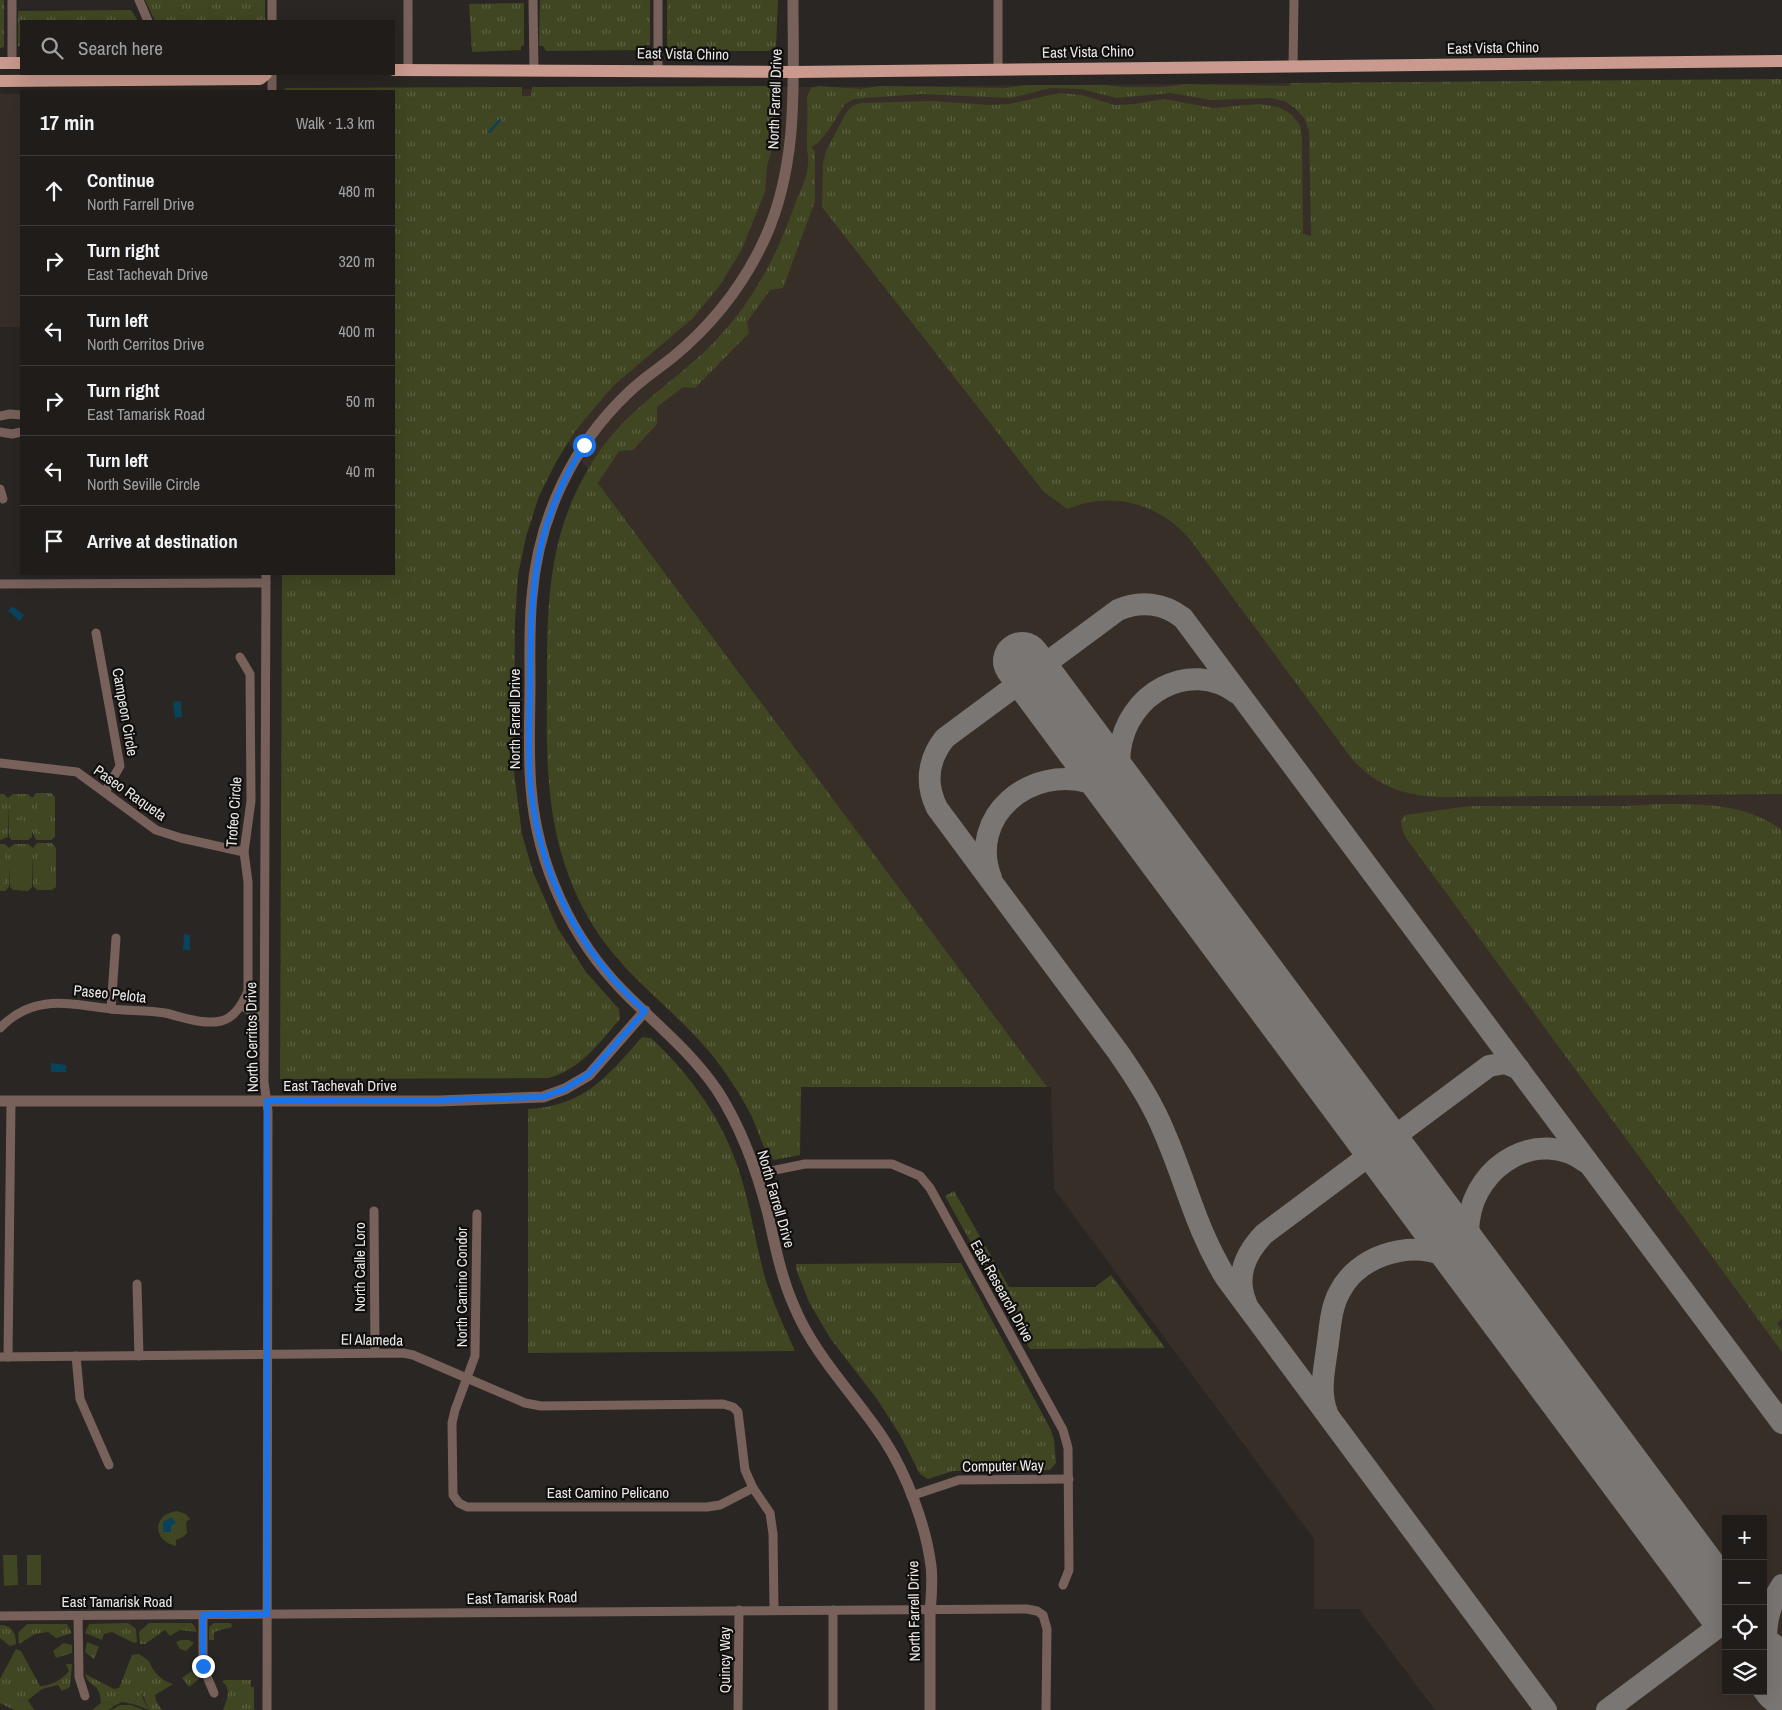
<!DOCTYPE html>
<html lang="en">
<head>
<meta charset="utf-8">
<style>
  body { margin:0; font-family:"Archivo Narrow",sans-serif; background:#282523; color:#f1f3f6 }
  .controls { position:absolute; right:15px; bottom:15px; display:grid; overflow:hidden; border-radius:0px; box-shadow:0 5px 20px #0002 }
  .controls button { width:45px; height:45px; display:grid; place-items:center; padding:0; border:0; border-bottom:1px solid #3d3a39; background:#201c1a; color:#f1f3f6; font:25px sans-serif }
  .stop { position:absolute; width:15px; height:15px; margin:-11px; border:4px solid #1a73e8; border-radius:50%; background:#fff }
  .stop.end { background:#1a73e8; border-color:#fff; box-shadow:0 1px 5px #0008 }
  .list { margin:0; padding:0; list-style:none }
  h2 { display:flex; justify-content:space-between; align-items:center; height:65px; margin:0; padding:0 20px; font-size:21px }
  h2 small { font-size:16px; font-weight:400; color:#a2a1a2 }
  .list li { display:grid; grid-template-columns:32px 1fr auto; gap:15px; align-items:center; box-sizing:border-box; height:70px; padding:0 20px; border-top:1px solid #3d3a39 }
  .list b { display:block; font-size:19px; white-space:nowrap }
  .list p { margin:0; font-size:16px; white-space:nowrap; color:#a2a1a2 }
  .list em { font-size:16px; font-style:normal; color:#a2a1a2 }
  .icon { flex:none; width:28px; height:28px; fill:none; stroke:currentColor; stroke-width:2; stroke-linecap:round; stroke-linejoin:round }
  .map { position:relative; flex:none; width:1782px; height:1710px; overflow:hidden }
  .search { position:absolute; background:#201c1a; box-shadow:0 5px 20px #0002; left:20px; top:20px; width:375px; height:55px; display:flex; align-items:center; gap:12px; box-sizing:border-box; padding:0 18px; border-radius:0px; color:#a2a1a2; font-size:19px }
  .panel { position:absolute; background:#201c1a; box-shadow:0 5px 20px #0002; left:20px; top:90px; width:375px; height:485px; border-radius:0px }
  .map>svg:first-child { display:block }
</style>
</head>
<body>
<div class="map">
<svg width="1782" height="1710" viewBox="0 0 1782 1710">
  <defs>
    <pattern id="grass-tufts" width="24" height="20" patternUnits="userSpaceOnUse" patternTransform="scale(1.25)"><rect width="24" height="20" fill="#404622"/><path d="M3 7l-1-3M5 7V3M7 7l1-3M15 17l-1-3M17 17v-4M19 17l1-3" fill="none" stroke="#5c6142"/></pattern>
  </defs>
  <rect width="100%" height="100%" fill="#2a2623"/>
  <g fill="#382e28" fill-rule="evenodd">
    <path d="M1312,83L1782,576V1710H1435L1359,1609H1314V1539L1054,1189L1051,1087H801L802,757L527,387L394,91H289ZM1726,1519H1763V1691H1726Z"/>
    <rect x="0" y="94" width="21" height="233"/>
  </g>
  <g fill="url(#grass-tufts)">
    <path d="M0,0H4V47L0,48Z"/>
    <path d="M145,0H265V21H155Z"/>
    <path d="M540,0H650V45H645L644,50L546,51L543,46H539Z"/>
    <path d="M667,0H778L776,47L768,51H672L667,46Z"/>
    <path d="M524,3V46H521V50L472,52L469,4Z"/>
    <path d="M131,10L138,21H21V46H18V11Z"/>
    <path d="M1782,79V794L1437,797C1401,795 1372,784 1349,755L1189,538C1156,502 1112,491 1067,509L1043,491L822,207L823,163L826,151L846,113L852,106L861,103L931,101L989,105L1009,104L1060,93L1081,95L1115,105L1135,104L1164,99L1213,108L1259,104L1278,107L1291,114L1300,125L1302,139L1303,234L1311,236L1309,131L1304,118L1295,108L1284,101L1270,98L1211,100L1171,93L1116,98L1082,89L1050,88L1011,98L920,94L854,99L845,104L828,131L818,143L811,147L815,151V201L783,288L770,290L747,322L749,333L695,388L683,387L657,407V424L633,450L619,451L598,483L1047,1087H801L800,1155L774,1160C762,1150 759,1132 752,1117C741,1095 727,1074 712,1055C672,1006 621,975 589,919C547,845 546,774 547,692C547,608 546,535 593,461C623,413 662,391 702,354C747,312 775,262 795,204C800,191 807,179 808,164C809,158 807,152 807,146C807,129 808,113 807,97L811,88L819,86L860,89L880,86L1005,88L1027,85H1106L1123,87H1164L1185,84L1289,86L1290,83Z"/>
    <path d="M765,86L773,89L776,93L775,138L767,166L765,192L741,251L720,285L693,318L613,386L575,431L555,464L539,496L526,537L518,575L515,622L514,772L522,834L533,872L557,927L586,972L619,1009L620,1019C599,1043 581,1069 549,1078L280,1079L282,574H394V91H282L286,88L522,87V96H531L532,87Z"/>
    <path d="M36,793H51L55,797V837L51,840H36L32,831V837L28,840H12L9,837L8,800V837L0,840V794H4L8,798L13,794H28L32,798Z"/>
    <path d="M1658,804C1702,804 1745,803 1782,830V1319L1777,1323L1782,1330V1352L1406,838C1402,830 1398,821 1405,815L1470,806H1626Z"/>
    <path d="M37,843H52L56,848V887L52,890H37L33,886V850L32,887L28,891L13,890L10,887L9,866V887L5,891H0V844H5L9,848L14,844H28L33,848Z"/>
    <path d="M642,1037L651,1038C692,1076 725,1123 741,1177C752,1212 756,1249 767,1284C775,1307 785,1329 795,1351L528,1353V1109C584,1106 607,1077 642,1037Z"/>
    <path d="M954,1191L1009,1287H1095L1111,1275L1165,1348L1030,1349L945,1196Z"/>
    <path d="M961,1263L1051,1430L1054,1440L1056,1463L1050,1470L953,1471L928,1479L920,1474L900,1435L877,1399L830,1338L809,1302L796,1269V1264Z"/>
    <path d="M128,1623L136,1629L137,1642L134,1643L112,1632L104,1634L102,1640L85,1633L89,1624Z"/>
    <path d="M149,1623H191L194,1625L197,1632L180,1630L170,1636L165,1630L145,1644H140L139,1632Z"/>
    <path d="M214,1623H231L232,1627L214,1632V1640H209V1627Z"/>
    <path d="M27,1624H67L72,1633L56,1638L48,1632L35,1634L19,1644L18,1633Z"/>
    <path d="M0,1625C12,1625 16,1633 16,1644L10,1646L0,1638Z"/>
    <path d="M181,1640H189L194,1643L186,1651L180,1649L176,1642Z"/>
    <path d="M87,1642L99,1647L94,1659L85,1652Z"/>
    <path d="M64,1643L72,1645V1653L56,1658L53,1651Z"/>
    <path d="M16,1649L21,1651L40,1686C51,1686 63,1679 69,1671L66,1664H72L70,1687L62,1691L58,1685L42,1689L28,1700L34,1710H14L0,1703V1679Z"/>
    <path d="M139,1654L149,1661C152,1671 163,1682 173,1684L155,1695L156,1701L162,1710H149L142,1693L133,1704L122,1702L114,1706L110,1702L101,1703C100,1681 88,1688 85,1674L114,1689L119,1688L132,1655Z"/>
    <path d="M196,1662L199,1679L189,1687L182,1678L193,1670Z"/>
    <path d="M226,1680H251V1687H254V1710H223C227,1699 232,1690 222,1681Z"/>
  </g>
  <g fill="#404622">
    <path d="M16,797H24V814H17Z"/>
    <rect x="37" y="802" width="14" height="30"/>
    <rect x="17" y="820" width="7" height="17"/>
    <rect x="37" y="852" width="14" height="31"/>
    <path d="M0,853H4L5,883H0Z"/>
    <rect x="14" y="853" width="14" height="30"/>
    <path d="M177,1511L186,1514L190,1519L186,1522L187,1533L183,1537L176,1540V1546C152,1541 152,1514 177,1511Z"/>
    <path d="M3,1555H17L18,1585L4,1586Z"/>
    <rect x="27" y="1555" width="14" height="30"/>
    <path d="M142,1692L143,1699L149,1710L133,1704Z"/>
    <path d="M110,1702L114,1706L109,1710H92L101,1703Z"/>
    <path d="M120,1705H131L144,1710H111Z"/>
  </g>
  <g fill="#09435b">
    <path d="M12,606L24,615L20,621L8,611Z"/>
    <path d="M181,701L182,717L175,718L173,702Z"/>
    <path d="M184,934L190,935V950H183Z"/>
    <path d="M51,1063L66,1065V1072H51Z"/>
    <path d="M171,1517L176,1523L171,1526V1532H163V1522Z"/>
  </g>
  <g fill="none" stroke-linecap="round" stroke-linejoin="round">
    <path stroke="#09435b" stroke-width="2.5" d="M489,132L500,120"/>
    <g stroke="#797674" stroke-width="22">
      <path d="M1134,809C1124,791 1117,772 1120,750C1127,694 1189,658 1237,693"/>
      <path d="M991,878C967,816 1031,764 1091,783C1110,790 1122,803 1137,816"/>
      <path d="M1483,1280C1474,1261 1466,1242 1469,1220C1476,1165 1538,1127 1586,1162"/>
      <path d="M1246,1303C1235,1276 1245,1254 1264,1234L1489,1066L1505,1063L1519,1069"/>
      <path d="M1327,1413C1319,1392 1324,1371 1327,1349C1330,1331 1330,1310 1339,1293C1357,1256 1407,1241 1444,1255C1460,1261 1472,1273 1484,1284"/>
      <path d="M1773,1672C1761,1645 1765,1609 1782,1585"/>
      <path d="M1546,1710L1226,1278C1196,1229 1187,1185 1165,1134C1153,1104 1136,1078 1118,1052L937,808C925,784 928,759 945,738L1118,610C1140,600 1164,603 1183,618L1782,1423"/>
      <path d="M1607,1710L1726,1621"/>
    </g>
    <g stroke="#797674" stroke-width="58">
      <path d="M1022,661L1726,1609"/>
      <path d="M1763,1659L1782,1685"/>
    </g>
    <g stroke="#78615b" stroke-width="9">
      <path d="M139,0L148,21"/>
      <path d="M533,0L534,70"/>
      <path d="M998,0V69"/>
      <path d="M272,21V0"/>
      <path d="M12,63V0"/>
      <path d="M1293,66L1294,0"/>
      <path d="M658,69V0"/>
      <path d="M408,70V0"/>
      <path d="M272,74V91"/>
      <path d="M0,416L10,414L21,415"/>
      <path d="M0,432L12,434L21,432"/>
      <path d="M0,489L3,499"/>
      <path d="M266,574L264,1082L268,1111L267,1710"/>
      <path d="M0,584L266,583"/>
      <path d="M96,633L120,766L105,792"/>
      <path d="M0,763L77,772L156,830L181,838L244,852"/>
      <path d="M242,1006L264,1019"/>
      <path d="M111,1009L116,938"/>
      <path d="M0,1028C34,993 69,1004 111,1009C129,1011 147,1010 165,1013C183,1017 202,1025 221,1021C235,1018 243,1003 248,991V882L244,852L251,801L250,674L240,657"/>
      <path d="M756,1174L805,1164H892L920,1176L930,1188L1063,1430L1068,1448L1069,1570L1063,1585"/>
      <path d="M374,1211L375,1353"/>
      <path d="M477,1214L475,1356L455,1410L452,1423L453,1495L459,1503L467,1507H707L720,1505L753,1488"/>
      <path d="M137,1284L139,1356"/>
      <path d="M76,1356L80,1399L109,1465"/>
      <path d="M0,1357L403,1353L413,1355L525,1403L541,1406L723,1404L733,1407L738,1412L745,1470L753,1488L770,1513L773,1534L774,1610"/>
      <path d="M8,1357L11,1101"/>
      <path d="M911,1496L959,1480L1069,1479"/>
      <path d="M203,1615V1667L214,1693"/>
      <path d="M0,1616L1027,1609L1037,1611L1043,1615L1047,1629L1046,1710"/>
      <path d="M78,1616L79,1677L85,1696"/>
      <path d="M738,1710L739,1610"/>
      <path d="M833,1710V1610"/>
    </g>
    <g stroke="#78615b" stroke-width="11">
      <path d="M793,0C793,80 799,161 766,236C745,283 713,324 673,357C658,369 642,379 628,393C572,446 538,519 532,596C529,625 530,654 530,682C530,717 528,753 531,788C537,864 571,939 625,993C657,1025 691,1052 717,1090C741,1127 757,1171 768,1214C775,1245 781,1277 794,1306C815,1357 855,1395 885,1441C907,1475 926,1526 931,1566C933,1582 931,1598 930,1614C930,1646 930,1678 930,1710"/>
      <path d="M0,1101H439L543,1097L565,1089L589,1075L645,1011"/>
    </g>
    <g stroke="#c99a8d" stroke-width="12">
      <path d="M0,63H21"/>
      <path d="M394,70L793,72L1782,61"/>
      <path d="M0,81L260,79L266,74"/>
    </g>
  </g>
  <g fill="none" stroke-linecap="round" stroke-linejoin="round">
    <path stroke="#1a73e8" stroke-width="6" d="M203,1666V1615L267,1614V1101L439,1100L543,1097L565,1089L589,1074L645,1011C580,954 541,877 531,791C527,755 530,717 530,681C531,588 533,526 584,445"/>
  </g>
  <g text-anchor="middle" stroke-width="4.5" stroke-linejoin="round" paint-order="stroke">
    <g font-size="15" fill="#eae8e6" stroke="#110f0e">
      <text transform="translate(1493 48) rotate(-1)" y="5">East Vista Chino</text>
      <text transform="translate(1088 52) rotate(-1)" y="5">East Vista Chino</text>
      <text transform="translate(683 54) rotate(1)" y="5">East Vista Chino</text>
      <text transform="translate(775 99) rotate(-88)" y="5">North Farrell Drive</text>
      <text transform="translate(125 712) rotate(80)" y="5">Campeon Circle</text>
      <text transform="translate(515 719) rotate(-90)" y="5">North Farrell Drive</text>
      <text transform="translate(130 793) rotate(35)" y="5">Paseo Raqueta</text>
      <text transform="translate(234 812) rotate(-86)" y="5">Trofeo Circle</text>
      <text transform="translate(110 994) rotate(6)" y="5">Paseo Pelota</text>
      <text transform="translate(252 1037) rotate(-91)" y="5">North Cerritos Drive</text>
      <text x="340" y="1091">East Tachevah Drive</text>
      <text transform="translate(776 1199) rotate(74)" y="5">North Farrell Drive</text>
      <text transform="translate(360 1267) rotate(-90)" y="5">North Calle Loro</text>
      <text transform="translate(462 1287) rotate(-90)" y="5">North Camino Condor</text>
      <text transform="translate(1002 1291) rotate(61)" y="5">East Research Drive</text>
      <text transform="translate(372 1340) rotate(1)" y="5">El Alameda</text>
      <text transform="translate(1003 1466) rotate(-1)" y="5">Computer Way</text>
      <text x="608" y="1498">East Camino Pelicano</text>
      <text transform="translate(522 1598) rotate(-1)" y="5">East Tamarisk Road</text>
      <text x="117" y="1607">East Tamarisk Road</text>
      <text transform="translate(914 1611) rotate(-91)" y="5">North Farrell Drive</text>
      <text transform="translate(725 1660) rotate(-90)" y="5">Quincy Way</text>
    </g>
  </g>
</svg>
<div class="controls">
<button>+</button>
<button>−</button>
<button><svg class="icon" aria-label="locate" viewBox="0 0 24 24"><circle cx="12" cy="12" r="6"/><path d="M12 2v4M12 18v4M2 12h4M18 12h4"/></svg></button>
<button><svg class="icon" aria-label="layers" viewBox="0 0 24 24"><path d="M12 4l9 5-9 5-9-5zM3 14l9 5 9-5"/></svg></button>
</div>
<div class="stop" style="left:584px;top:445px"></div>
<div class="stop end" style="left:203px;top:1666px"></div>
<div class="search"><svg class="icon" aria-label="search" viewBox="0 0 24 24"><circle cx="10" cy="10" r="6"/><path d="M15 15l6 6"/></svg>Search here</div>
<section class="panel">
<h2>17 min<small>Walk · 1.3 km</small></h2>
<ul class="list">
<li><svg class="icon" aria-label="ahead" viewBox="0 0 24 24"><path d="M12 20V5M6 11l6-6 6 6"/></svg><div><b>Continue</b><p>North Farrell Drive</p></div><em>480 m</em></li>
<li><svg class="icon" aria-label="right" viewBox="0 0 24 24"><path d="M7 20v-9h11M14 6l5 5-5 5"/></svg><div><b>Turn right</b><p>East Tachevah Drive</p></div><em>320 m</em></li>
<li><svg class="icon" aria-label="left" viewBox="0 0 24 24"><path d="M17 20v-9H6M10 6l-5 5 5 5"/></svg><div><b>Turn left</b><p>North Cerritos Drive</p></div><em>400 m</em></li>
<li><svg class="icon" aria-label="right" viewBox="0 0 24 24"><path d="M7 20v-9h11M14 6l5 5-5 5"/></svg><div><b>Turn right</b><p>East Tamarisk Road</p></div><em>50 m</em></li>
<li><svg class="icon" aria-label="left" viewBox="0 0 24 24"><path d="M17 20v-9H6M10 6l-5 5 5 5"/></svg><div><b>Turn left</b><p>North Seville Circle</p></div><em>40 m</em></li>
<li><svg class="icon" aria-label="arrive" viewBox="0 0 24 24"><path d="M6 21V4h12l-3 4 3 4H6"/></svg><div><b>Arrive at destination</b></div></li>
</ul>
</section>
</div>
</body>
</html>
